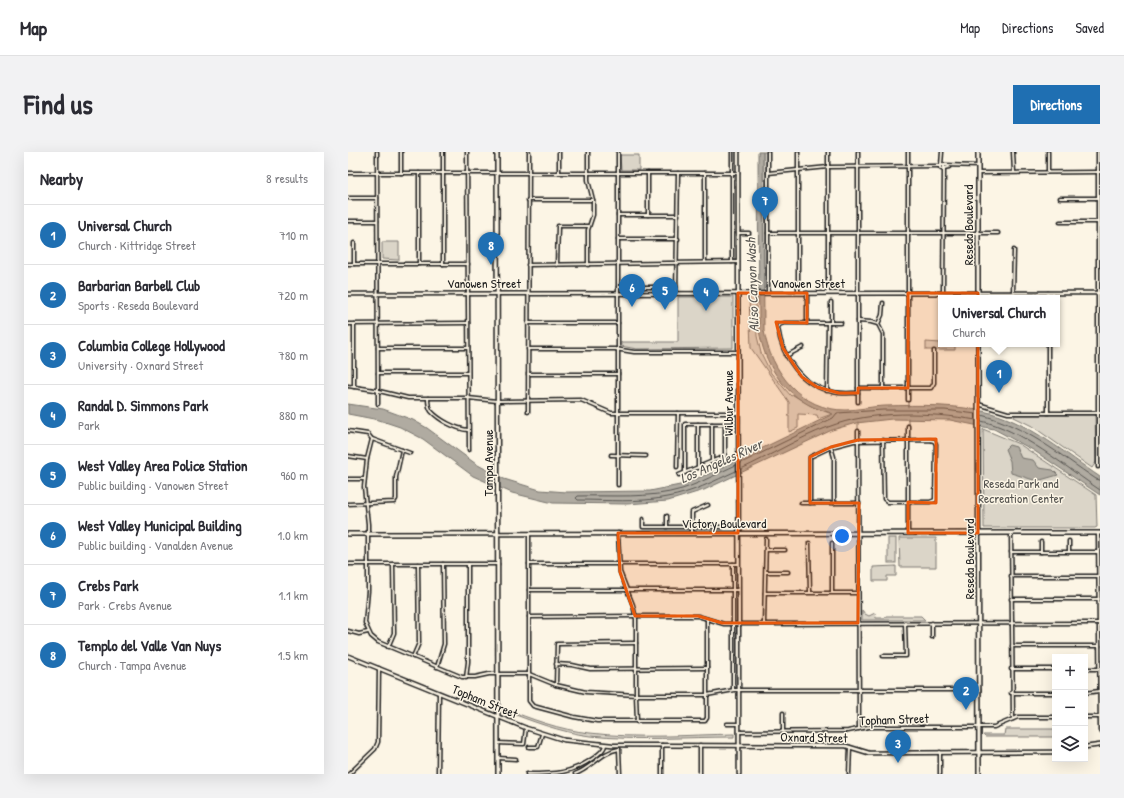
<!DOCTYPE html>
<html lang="en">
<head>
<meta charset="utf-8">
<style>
  body { margin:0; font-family:"Patrick Hand",sans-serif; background:#f2f2f3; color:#2b2b33 }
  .controls { position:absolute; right:12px; bottom:12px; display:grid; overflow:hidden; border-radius:0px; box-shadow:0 4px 16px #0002 }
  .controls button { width:36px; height:36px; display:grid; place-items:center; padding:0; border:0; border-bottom:1px solid #e1e1e2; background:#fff; color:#2b2b33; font:20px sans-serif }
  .you { position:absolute; left:494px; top:384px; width:14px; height:14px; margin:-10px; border:3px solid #fff; border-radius:50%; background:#1a73e8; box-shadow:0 0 0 6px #1a73e833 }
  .badge { display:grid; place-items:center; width:26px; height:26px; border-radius:50%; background:#1f6fb2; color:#fff; font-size:13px; font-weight:700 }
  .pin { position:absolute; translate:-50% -33px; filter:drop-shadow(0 1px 2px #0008) }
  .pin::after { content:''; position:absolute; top:21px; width:14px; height:12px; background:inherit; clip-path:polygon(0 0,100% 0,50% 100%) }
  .popup { position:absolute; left:590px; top:143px; width:122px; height:52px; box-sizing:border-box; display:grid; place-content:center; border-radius:0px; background:#fff; filter:drop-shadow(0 1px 3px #0005); font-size:13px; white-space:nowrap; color:#7c7c81 }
  .popup b { font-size:15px; color:#2b2b33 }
  .popup::after { content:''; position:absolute; left:50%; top:100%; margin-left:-8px; border:8px solid transparent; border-top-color:#fff }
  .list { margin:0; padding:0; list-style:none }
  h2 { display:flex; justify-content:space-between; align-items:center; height:52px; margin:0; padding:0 16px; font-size:17px }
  h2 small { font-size:13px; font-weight:400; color:#7c7c81 }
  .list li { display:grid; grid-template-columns:26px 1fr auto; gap:12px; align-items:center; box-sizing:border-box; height:60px; padding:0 16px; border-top:1px solid #e1e1e2 }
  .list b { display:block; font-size:15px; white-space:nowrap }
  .list p { margin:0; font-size:13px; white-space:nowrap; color:#7c7c81 }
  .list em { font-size:13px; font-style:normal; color:#7c7c81 }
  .icon { flex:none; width:22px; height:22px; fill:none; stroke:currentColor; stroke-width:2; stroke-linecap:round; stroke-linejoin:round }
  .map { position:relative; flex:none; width:752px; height:622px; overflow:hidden; border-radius:0px }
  header { display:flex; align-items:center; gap:24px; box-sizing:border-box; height:56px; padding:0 20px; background:#fff; border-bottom:1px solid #e1e1e2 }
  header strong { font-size:19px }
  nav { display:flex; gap:22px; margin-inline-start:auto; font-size:14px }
  .intro { display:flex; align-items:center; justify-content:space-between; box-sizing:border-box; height:96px; padding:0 24px }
  h1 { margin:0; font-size:28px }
  .button { padding:10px 18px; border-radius:0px; background:#1f6fb2; color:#fff; font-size:14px; font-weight:700 }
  main { display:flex; gap:24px; padding:0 24px }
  aside { flex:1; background:#fff; border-radius:0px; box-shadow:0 4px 16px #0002 }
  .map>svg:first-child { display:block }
</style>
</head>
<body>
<header>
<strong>Map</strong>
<nav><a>Map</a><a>Directions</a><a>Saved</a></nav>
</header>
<div class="intro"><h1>Find us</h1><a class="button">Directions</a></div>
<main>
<aside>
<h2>Nearby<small>8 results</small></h2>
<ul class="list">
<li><span class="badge">1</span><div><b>Universal Church</b><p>Church · Kittridge Street</p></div><em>710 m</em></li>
<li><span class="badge">2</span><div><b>Barbarian Barbell Club</b><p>Sports · Reseda Boulevard</p></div><em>720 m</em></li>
<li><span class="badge">3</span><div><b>Columbia College Hollywood</b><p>University · Oxnard Street</p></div><em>780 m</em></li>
<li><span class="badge">4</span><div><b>Randal D. Simmons Park</b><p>Park</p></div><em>880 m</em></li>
<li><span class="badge">5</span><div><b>West Valley Area Police Station</b><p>Public building · Vanowen Street</p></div><em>960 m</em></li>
<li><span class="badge">6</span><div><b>West Valley Municipal Building</b><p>Public building · Vanalden Avenue</p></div><em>1.0 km</em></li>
<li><span class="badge">7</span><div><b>Crebs Park</b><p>Park · Crebs Avenue</p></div><em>1.1 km</em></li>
<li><span class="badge">8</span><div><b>Templo del Valle Van Nuys</b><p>Church · Tampa Avenue</p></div><em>1.5 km</em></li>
</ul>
</aside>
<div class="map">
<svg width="752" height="622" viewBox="0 0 752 622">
  <rect width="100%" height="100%" fill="#fcf5e5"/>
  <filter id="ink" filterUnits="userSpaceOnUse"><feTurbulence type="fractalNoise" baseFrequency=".025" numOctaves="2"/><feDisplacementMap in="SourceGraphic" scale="8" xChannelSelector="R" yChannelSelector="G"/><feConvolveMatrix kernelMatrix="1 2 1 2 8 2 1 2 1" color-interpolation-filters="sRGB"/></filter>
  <g filter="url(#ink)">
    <g fill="#dbd5c8" stroke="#7c7872">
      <path d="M415,0H418V135L416,137Z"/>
      <path d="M272,3H291V18H273Z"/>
      <path d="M34,90H51V108L34,107Z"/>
      <path d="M330,145H385V196L289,197L273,194V190H330Z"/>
      <path d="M401,145H409L410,151H408L409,184L413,201L423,221L443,244L445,243L465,255L484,262L470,267L469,263L450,262V276L441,280V264H439L441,262V250L403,196Z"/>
      <path d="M578,190L607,192V198H578Z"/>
      <path d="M667,263H747L748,310L744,316L684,274L666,265Z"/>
      <path d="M635,277L671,292L748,343L749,375L747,376H636Z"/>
      <rect x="540" y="386" width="8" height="25"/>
      <path d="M551,386H588V415H552Z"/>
      <path d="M548,414V424H539V429H525V415Z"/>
      <path d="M514,458L517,462L521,464L527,461L528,466H537L538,464H573L577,468H514Z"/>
      <path d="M155,556C183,567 212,578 242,581C289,587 339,583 386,582V585C338,585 289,589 242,584C212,580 183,569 155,558Z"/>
      <path d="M657,577H707V585H637L635,583H656Z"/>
    </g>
    <g fill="#b0aba1" stroke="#75726c">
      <path d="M410,0H415L416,179C423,219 453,259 498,258C511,258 524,254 537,254C572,253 608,252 643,261C683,272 718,302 752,325V343L685,298L646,277L602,268L544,267L508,271L484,278L356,338L320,349L279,352L205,351L164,341L125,324L75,287L52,275L31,268L0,262V252L35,257L65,268L79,276L128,312L156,327L192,338L219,340L302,339L332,333L363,321L485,262C479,259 472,258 465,255C434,240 416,211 411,178Z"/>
      <path d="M661,293L668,295L673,306L685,308L691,316L705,318L710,323L689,329L663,321L662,309L657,297Z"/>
    </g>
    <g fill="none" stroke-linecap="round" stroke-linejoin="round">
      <g stroke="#575551" stroke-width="1">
        <path d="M633,263C676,273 712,303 748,327L752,328"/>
        <path d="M633,269C671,276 719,316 752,338"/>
        <path d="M393,311L485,266L489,261L535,258H597L628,262"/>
        <path d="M388,313C370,321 353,331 334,337C301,347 264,343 230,344L228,346L230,348C259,348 290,351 319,345C344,341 366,329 388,319"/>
        <path d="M393,317C422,304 450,286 480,275C524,258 582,260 628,268"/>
      </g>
      <g stroke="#75726c" stroke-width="1">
        <path d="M560,248V255"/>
        <path d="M560,266V273"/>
        <path d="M510,270V278"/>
      </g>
      <g stroke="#1c1c1c" stroke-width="5">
        <g id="minor">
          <path d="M29,0L30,252"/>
          <path d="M53,0V21"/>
          <path d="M95,0V112"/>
          <path d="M119,0L121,298"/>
          <path d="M211,0V21"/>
          <path d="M384,0V110"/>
          <path d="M420,0V141"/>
          <path d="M450,0V141"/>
          <path d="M480,0V141"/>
          <path d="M560,0V248"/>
          <path d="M665,0L666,20"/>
          <path d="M750,0V315"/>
          <circle cx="594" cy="15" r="2"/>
          <path d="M593,13L594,0"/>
          <path d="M700,20V0"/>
          <path d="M71,21V112"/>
          <path d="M357,21V110"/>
          <path d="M0,46H29"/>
          <path d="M712,46H750"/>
          <path d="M180,48H245"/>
          <path d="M270,63H330"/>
          <path d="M300,63V21"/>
          <path d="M0,69H29"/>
          <path d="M712,70H750"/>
          <path d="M390,81H401"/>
          <path d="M420,81H650"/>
          <path d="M270,87H330"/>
          <path d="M0,112H120"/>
          <path d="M6,112V91"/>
          <path d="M180,113L390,110"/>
          <path d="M209,113L210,74H241"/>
          <path d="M240,113V78L245,63V48L240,28V0"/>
          <path d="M270,135H328"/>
          <path d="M328,141L330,21"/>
          <path d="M595,141L596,16"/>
          <path d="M665,141L666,98"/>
          <path d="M700,141V146"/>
          <path d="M535,151L534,163L530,172L535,182V236"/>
          <path d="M510,169L523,170L530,172"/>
          <path d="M180,171H270"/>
          <path d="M459,171V141"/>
          <path d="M483,171V150"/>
          <path d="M493,171H436L431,173L430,176C434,206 454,234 485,240C493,242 502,241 510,241"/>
          <path d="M0,172L120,171"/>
          <path d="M6,172V235"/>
          <path d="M700,192V261"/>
          <path d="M30,196H120"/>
          <path d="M180,197H267L286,200H390"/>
          <path d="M438,204L455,195"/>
          <path d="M30,221H120"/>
          <path d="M180,222H270"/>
          <path d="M0,234L27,238L60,246H120L149,249"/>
          <path d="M510,236H583L586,231V199"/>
          <path d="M479,239L480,171"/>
          <path d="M80,246C80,251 80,255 83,259C91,268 108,277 120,278"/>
          <path d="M180,260L181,0"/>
          <path d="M270,261V333"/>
          <path d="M350,272V316"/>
          <path d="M364,272V310"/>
          <path d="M560,274V381"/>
          <path d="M0,279L20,282L24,287L62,301"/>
          <path d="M483,295L486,305V351"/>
          <path d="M263,303L298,304"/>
          <path d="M19,307L24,287"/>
          <path d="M329,315L330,261"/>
          <path d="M337,321V272H382"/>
          <path d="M331,323L377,304V272"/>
          <path d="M0,327H16"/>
          <path d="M453,351H511"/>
          <path d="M462,351V305L483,295L506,289L582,288L586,289L588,292L587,348L582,350H540L536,347L535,288"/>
          <path d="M0,352L46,350L48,347V325L54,298"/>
          <path d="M319,364V375"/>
          <path d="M295,367V375H374"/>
          <path d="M344,381V360L360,353"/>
          <path d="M663,381L665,567"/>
          <path d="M750,381L752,579"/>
          <path d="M181,382V549L185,554L226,565L249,569H357L359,566V467"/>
          <path d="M461,391L462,440"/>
          <path d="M484,391V440"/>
          <path d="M418,398H437"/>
          <path d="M663,400H750"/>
          <path d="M693,400V390"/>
          <path d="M721,400V389"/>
          <path d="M0,412H150"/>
          <path d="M181,412H390"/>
          <path d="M418,420H440"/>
          <path d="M663,424H752"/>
          <path d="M181,438H390"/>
          <path d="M417,441H510"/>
          <path d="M663,447H751"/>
          <path d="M181,465L287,464"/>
          <path d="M416,471L418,387"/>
          <path d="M584,471V485"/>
          <path d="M0,479L11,482L20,480"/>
          <path d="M664,494H751"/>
          <path d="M40,495L46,481L45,412"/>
          <path d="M535,504H558L557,471"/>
          <path d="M65,505L71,491L70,412"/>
          <path d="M208,512L224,513L242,517L359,516"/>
          <path d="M89,515L96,492L95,412"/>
          <path d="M663,517H707"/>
          <path d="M737,517H751"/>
          <path d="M118,526L120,510V412"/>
          <path d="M208,533L209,492L288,491"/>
          <path d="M385,538V412"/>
          <path d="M663,541H707"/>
          <path d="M737,541L751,539"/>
          <path d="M737,565H751"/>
          <path d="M289,570L288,543H359L386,538H631"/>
          <path d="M379,572H391"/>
          <path d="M391,580L500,579L520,575H646L670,565H707"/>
          <path d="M435,580V561"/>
          <path d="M150,591L176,592L178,576"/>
          <path d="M314,593V622"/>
          <path d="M352,593V622"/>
          <path d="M181,595H190L194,582"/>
          <path d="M271,597L272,622"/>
          <path d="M592,600V622"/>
          <path d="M150,606L168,607"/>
          <path d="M1,622L27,597L30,590L31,516"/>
          <path d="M90,622L91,541"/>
          <path d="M179,622C208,622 223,622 247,605C251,601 256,599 257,593"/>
          <path d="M227,622C244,616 253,600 271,597"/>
          <path d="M501,622L502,595"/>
        </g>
      </g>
      <g stroke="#1c1c1c" stroke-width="5">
        <g id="tertiary">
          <path d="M270,0V261"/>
          <path d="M510,0V250"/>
          <path d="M596,13L630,14"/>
          <path d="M596,16L601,15"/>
          <path d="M0,21H390"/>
          <path d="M420,21L480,15L592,14"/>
          <path d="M630,21L752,20"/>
          <path d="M150,249L233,248L263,261H390"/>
          <path d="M630,252L660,261H752"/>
          <path d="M510,279L511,577"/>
          <path d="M0,304L19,307L16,335L20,372V439L17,471L23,484L30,490L114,525H127L141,522H181L208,533L238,540L288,543V467L285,453L272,420L270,381"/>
          <path d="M287,464H350L376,472L752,471"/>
        </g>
      </g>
      <g stroke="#1c1c1c" stroke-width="5.5">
        <g id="secondary">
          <path d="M390,0L391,622"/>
          <path d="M0,142L752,141"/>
          <path d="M0,504L178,576L216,588L264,593L498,594L521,601L707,600"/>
          <path d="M737,595L752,593"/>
        </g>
      </g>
      <g stroke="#1c1c1c" stroke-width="6">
        <g id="primary">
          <path d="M149,0L150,622"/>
          <path d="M630,0V146"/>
          <path d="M630,192L631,622"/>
          <path d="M0,382L752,381"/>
        </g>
      </g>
      <use href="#minor" stroke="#fcf5e5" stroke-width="2"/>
      <use href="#tertiary" stroke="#fcf5e5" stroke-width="2"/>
      <use href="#secondary" stroke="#fcf5e5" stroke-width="2.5"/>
      <use href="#primary" stroke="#fcf5e5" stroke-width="3"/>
    </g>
  </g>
  <path fill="#e8590c" fill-opacity="0.2" stroke="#e8590c" stroke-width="3" stroke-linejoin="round" d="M390,141H459V171L428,170L435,196L454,225L469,235L491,241H510V236H560V141H630V381H560V350L588,351V287L510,288L483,295L462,305V351H511L510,471H374L350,464H287L272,420L270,381H390Z"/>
  <g text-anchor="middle" stroke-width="3" stroke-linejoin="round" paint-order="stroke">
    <g font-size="13" fill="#1c1c1c" stroke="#fcf5e5">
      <text transform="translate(620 73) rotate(-90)" y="5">Reseda Boulevard</text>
      <text x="136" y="136">Vanowen Street</text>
      <text x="460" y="136">Vanowen Street</text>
      <text transform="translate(380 251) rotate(-90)" y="5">Wilbur Avenue</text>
      <text transform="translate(140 311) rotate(-90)" y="5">Tampa Avenue</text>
      <text x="376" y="376">Victory Boulevard</text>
      <text transform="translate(621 407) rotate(-90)" y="5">Reseda Boulevard</text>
      <text transform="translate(137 549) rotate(22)" y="5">Topham Street</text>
      <text transform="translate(546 567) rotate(-2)" y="5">Topham Street</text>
      <text transform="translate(466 585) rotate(1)" y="5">Oxnard Street</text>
    </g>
    <g font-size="13" fill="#555450" stroke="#fcf5e5">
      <text x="673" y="336">Reseda Park and<tspan x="673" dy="15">Recreation Center</tspan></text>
    </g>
    <g font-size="14" font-style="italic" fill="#575551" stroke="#fcf5e5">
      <text transform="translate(404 133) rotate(-92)" y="5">Aliso Canyon Wash</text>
      <text transform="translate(373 309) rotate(-24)" y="5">Los Angeles River</text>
    </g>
  </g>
</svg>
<div class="controls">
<button>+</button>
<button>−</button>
<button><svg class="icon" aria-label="layers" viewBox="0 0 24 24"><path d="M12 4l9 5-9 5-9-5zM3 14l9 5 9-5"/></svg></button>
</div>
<div class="you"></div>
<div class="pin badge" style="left:651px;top:241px">1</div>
<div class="popup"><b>Universal Church</b>Church</div>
<div class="pin badge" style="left:618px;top:558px">2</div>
<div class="pin badge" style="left:550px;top:611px">3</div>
<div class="pin badge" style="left:358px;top:159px">4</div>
<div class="pin badge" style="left:317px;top:158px">5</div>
<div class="pin badge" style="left:284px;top:155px">6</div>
<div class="pin badge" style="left:417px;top:68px">7</div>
<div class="pin badge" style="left:143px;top:113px">8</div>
</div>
</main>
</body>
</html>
